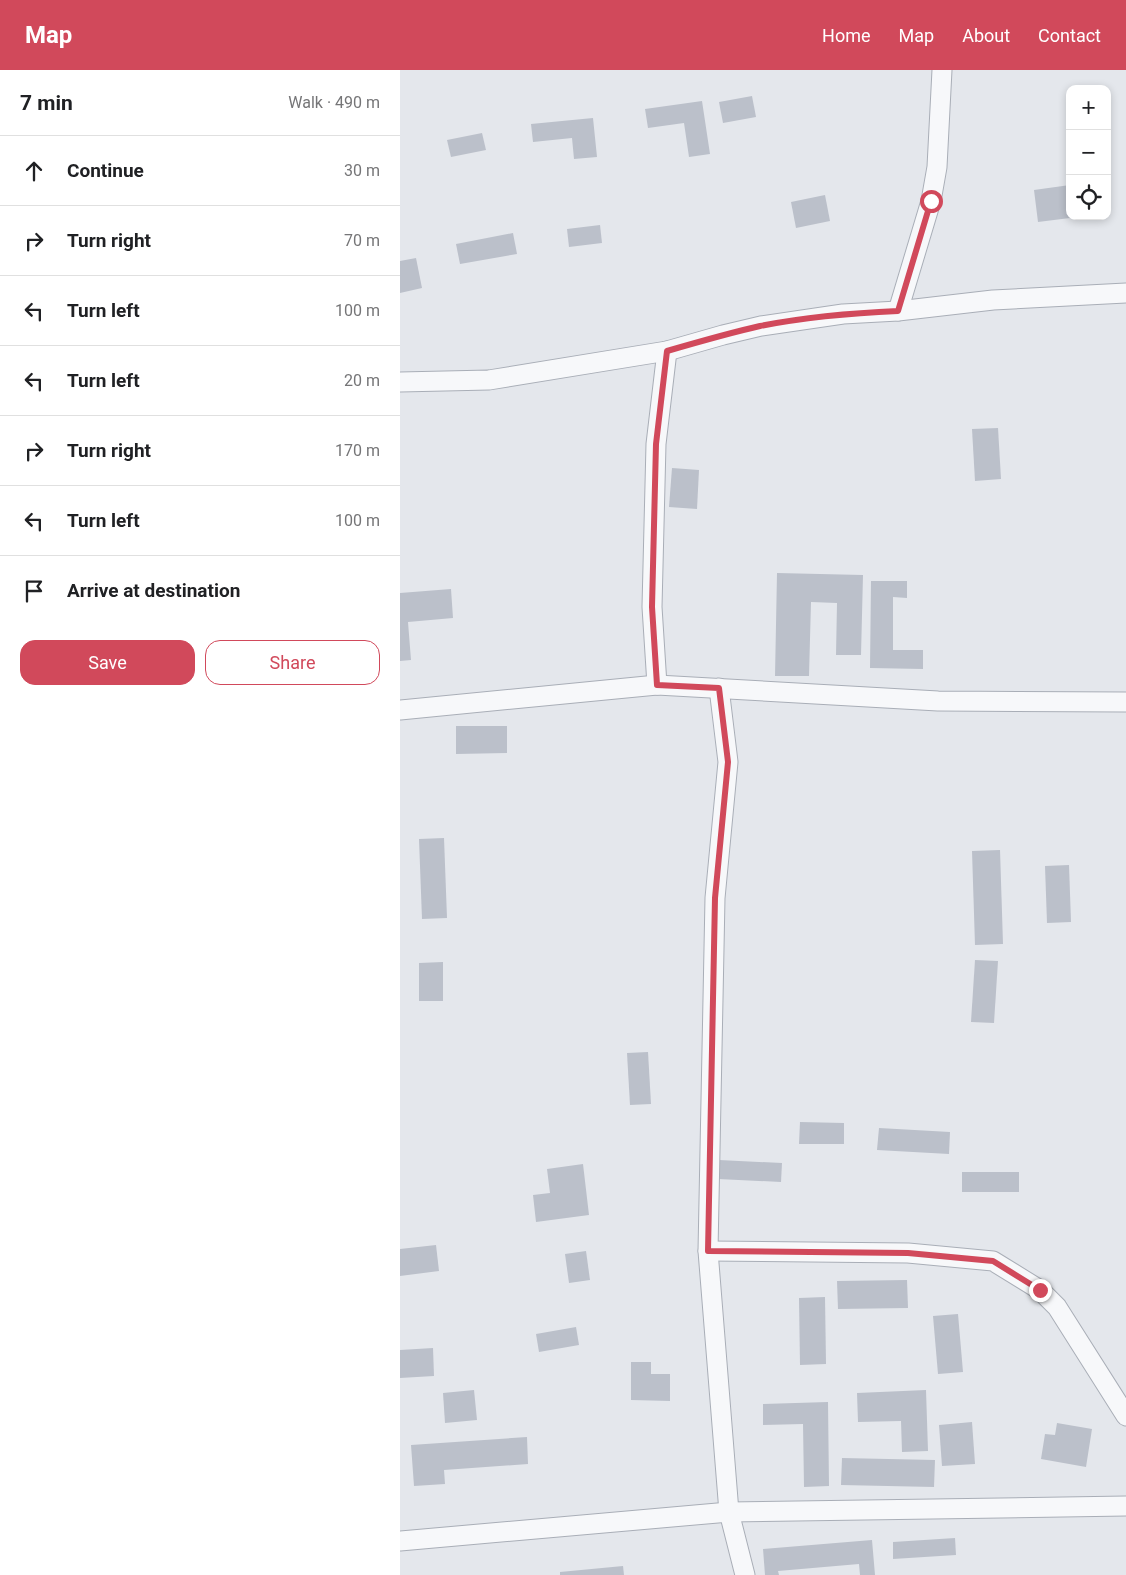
<!DOCTYPE html>
<html lang="en">
<head>
<meta charset="utf-8">
<style>
  body { margin:0; font-family:Roboto,sans-serif; background:#f6f6f6; color:#202124 }
  .controls { position:absolute; right:15px; top:15px; display:grid; overflow:hidden; border-radius:10px; box-shadow:0 2px 8px #0003 }
  .controls button { width:45px; height:45px; display:grid; place-items:center; padding:0; border:0; border-bottom:1px solid #e0e0e0; background:#fff; color:#202124; font:25px sans-serif }
  .stop { position:absolute; width:15px; height:15px; margin:-11px; border:4px solid #d1495b; border-radius:50%; background:#fff }
  .stop.end { background:#d1495b; border-color:#fff; box-shadow:0 1px 5px #0008 }
  .list { margin:0; padding:0; list-style:none }
  h2 { display:flex; justify-content:space-between; align-items:center; height:65px; margin:0; padding:0 20px; font-size:21px }
  h2 small { font-size:16px; font-weight:400; color:#757577 }
  .list li { display:grid; grid-template-columns:32px 1fr auto; gap:15px; align-items:center; box-sizing:border-box; height:70px; padding:0 20px; border-top:1px solid #e0e0e0 }
  .list b { display:block; font-size:19px; white-space:nowrap }
  .list em { font-size:16px; font-style:normal; color:#757577 }
  .actions { display:flex; gap:10px; padding:15px 20px }
  .actions a { flex:1; padding:11px 0; border:1px solid #d1495b; border-radius:15px; text-align:center; font-size:18px; color:#d1495b }
  .actions .main { background:#d1495b; color:#fff }
  .icon { flex:none; width:28px; height:28px; fill:none; stroke:currentColor; stroke-width:2; stroke-linecap:round; stroke-linejoin:round }
  .map { position:relative; flex:none; width:726px; height:1505px; overflow:hidden }
  header { display:flex; align-items:center; gap:30px; box-sizing:border-box; height:70px; padding:0 25px; background:#d1495b; color:#fff }
  header strong { font-size:24px }
  nav { display:flex; gap:28px; margin-inline-start:auto; font-size:18px }
  main { display:flex }
  aside { flex:1; background:#fff }
  .map>svg:first-child { display:block }
</style>
</head>
<body>
<header>
<strong>Map</strong>
<nav><a>Home</a><a>Map</a><a>About</a><a>Contact</a></nav>
</header>
<main>
<aside>
<h2>7 min<small>Walk · 490 m</small></h2>
<ul class="list">
<li><svg class="icon" aria-label="ahead" viewBox="0 0 24 24"><path d="M12 20V5M6 11l6-6 6 6"/></svg><div><b>Continue</b></div><em>30 m</em></li>
<li><svg class="icon" aria-label="right" viewBox="0 0 24 24"><path d="M7 20v-9h11M14 6l5 5-5 5"/></svg><div><b>Turn right</b></div><em>70 m</em></li>
<li><svg class="icon" aria-label="left" viewBox="0 0 24 24"><path d="M17 20v-9H6M10 6l-5 5 5 5"/></svg><div><b>Turn left</b></div><em>100 m</em></li>
<li><svg class="icon" aria-label="left" viewBox="0 0 24 24"><path d="M17 20v-9H6M10 6l-5 5 5 5"/></svg><div><b>Turn left</b></div><em>20 m</em></li>
<li><svg class="icon" aria-label="right" viewBox="0 0 24 24"><path d="M7 20v-9h11M14 6l5 5-5 5"/></svg><div><b>Turn right</b></div><em>170 m</em></li>
<li><svg class="icon" aria-label="left" viewBox="0 0 24 24"><path d="M17 20v-9H6M10 6l-5 5 5 5"/></svg><div><b>Turn left</b></div><em>100 m</em></li>
<li><svg class="icon" aria-label="arrive" viewBox="0 0 24 24"><path d="M6 21V4h12l-3 4 3 4H6"/></svg><div><b>Arrive at destination</b></div></li>
</ul>
<div class="actions"><a class="main">Save</a><a>Share</a></div>
</aside>
<div class="map">
<svg width="726" height="1505" viewBox="0 0 726 1505">
  <rect width="100%" height="100%" fill="#e4e7ec"/>
  <g fill="#bbc0ca">
    <path d="M352,26L356,47L323,53L319,32Z"/>
    <path d="M302,31L310,84L289,87L284,53L248,58L245,39Z"/>
    <path d="M193,48L197,87L174,89L172,68L133,72L131,54Z"/>
    <path d="M82,63L86,80L51,87L47,70Z"/>
    <path d="M670,115V148L638,152L634,120Z"/>
    <path d="M425,125L430,151L396,158L391,132Z"/>
    <path d="M200,155L202,173L169,177L167,159Z"/>
    <path d="M113,163L117,184L60,194L56,174Z"/>
    <path d="M16,188L22,218L0,223V191Z"/>
    <path d="M598,358L601,409L575,411L572,359Z"/>
    <path d="M272,398L299,400L297,439L269,437Z"/>
    <path d="M377,503L463,505L461,585H436L437,533L411,532L409,606H375Z"/>
    <path d="M471,511H507V528L493,527V580H523V599L470,598Z"/>
    <path d="M51,519L53,548L8,552L11,590L0,591V523Z"/>
    <path d="M56,656H107V683L56,684Z"/>
    <path d="M44,768L47,848L22,849L19,769Z"/>
    <path d="M600,780L603,874L575,875L572,781Z"/>
    <path d="M669,795L671,852L647,853L645,796Z"/>
    <path d="M575,890L598,891L594,953L571,952Z"/>
    <path d="M43,892V931H19V893Z"/>
    <path d="M248,982L251,1034L230,1035L227,983Z"/>
    <path d="M400,1052L444,1053V1074H399Z"/>
    <path d="M479,1058L550,1062L549,1084L477,1080Z"/>
    <path d="M319,1090L382,1093L381,1112L318,1109Z"/>
    <path d="M183,1094L189,1145L136,1152L133,1125L150,1123L147,1099Z"/>
    <rect x="562" y="1102" width="57" height="20"/>
    <path d="M36,1175L39,1201L0,1206V1179Z"/>
    <path d="M186,1181L190,1210L169,1213L165,1184Z"/>
    <path d="M507,1210L508,1238L438,1239L437,1211Z"/>
    <path d="M425,1227L426,1294L400,1295L399,1228Z"/>
    <path d="M558,1244L563,1302L538,1304L533,1246Z"/>
    <path d="M176,1257L179,1275L139,1282L136,1264Z"/>
    <path d="M33,1278L34,1306L0,1308V1280Z"/>
    <path d="M231,1292H251V1304H270V1331L231,1330Z"/>
    <path d="M74,1320L77,1350L45,1353L43,1323Z"/>
    <path d="M526,1320L528,1381L502,1382L501,1351L458,1352L457,1323Z"/>
    <path d="M428,1332L429,1416L404,1417L403,1354L363,1355V1334Z"/>
    <path d="M572,1352L575,1394L542,1396L539,1355Z"/>
    <path d="M657,1353L692,1359L686,1397L641,1389L645,1364L655,1365Z"/>
    <path d="M127,1367L128,1394L44,1400L45,1414L14,1416L11,1375Z"/>
    <path d="M442,1388L535,1390L534,1417L441,1415Z"/>
    <path d="M555,1468L556,1485L493,1489V1472Z"/>
    <path d="M472,1470L475,1505H460L459,1494L378,1501L379,1505H365L363,1479Z"/>
    <path d="M223,1496L224,1505H160V1502Z"/>
  </g>
  <g fill="none" stroke-linecap="round" stroke-linejoin="round">
    <g stroke="#a9aeb7" stroke-width="21">
      <g id="minor">
        <path d="M498,241L531,131L537,97L542,0"/>
        <path d="M0,312L89,310L267,281L323,265L361,256L443,244L498,241L593,230L726,223"/>
        <path d="M257,615L252,537L256,374L267,281"/>
        <path d="M319,618L328,692L315,828L308,1181L329,1442L345,1505"/>
        <path d="M0,640L257,615L538,631L726,632"/>
        <path d="M308,1181L508,1183L593,1191L640,1220L657,1237L726,1346"/>
        <path d="M0,1471L329,1442L726,1436"/>
      </g>
    </g>
    <use href="#minor" stroke="#f7f8fa" stroke-width="19"/>
  </g>
  <g fill="none" stroke-linecap="round" stroke-linejoin="round">
    <path stroke="#d1495b" stroke-width="6" d="M531,131L498,241C452,243 406,247 360,256C329,263 298,272 267,281L256,374L252,537L257,615L319,618L328,692L315,828L308,1181L508,1183L593,1191L640,1220"/>
  </g>
</svg>
<div class="controls">
<button>+</button>
<button>−</button>
<button><svg class="icon" aria-label="locate" viewBox="0 0 24 24"><circle cx="12" cy="12" r="6"/><path d="M12 2v4M12 18v4M2 12h4M18 12h4"/></svg></button>
</div>
<div class="stop" style="left:531px;top:131px"></div>
<div class="stop end" style="left:640px;top:1220px"></div>
</div>
</main>
</body>
</html>
